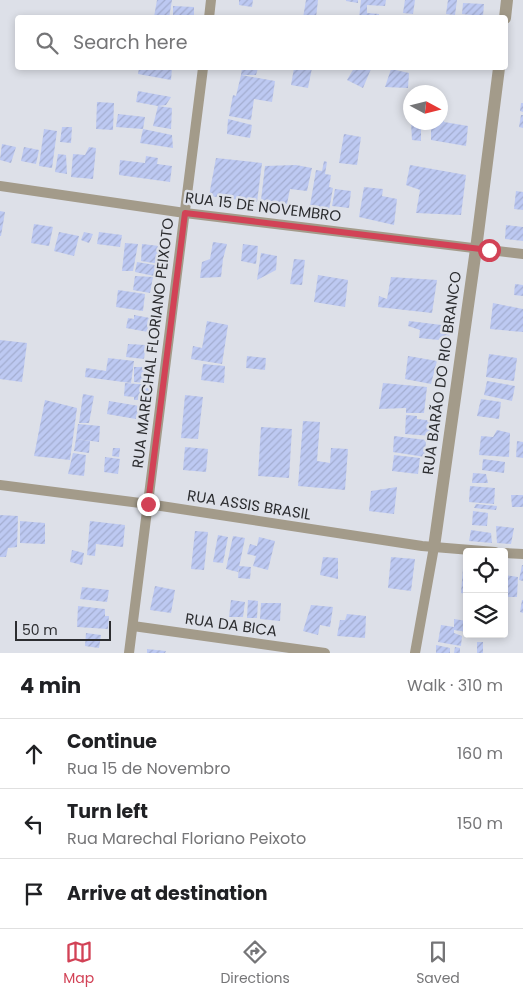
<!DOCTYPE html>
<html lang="en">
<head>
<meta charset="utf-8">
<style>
  body { margin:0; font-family:Poppins,sans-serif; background:#f6f6f6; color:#202124 }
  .controls { position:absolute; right:15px; bottom:15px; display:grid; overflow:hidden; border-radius:5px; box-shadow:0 2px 8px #0003 }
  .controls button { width:45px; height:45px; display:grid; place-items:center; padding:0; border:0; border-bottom:1px solid #e0e0e0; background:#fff; color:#202124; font:25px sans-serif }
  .compass { position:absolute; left:403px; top:85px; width:45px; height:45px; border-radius:50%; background:#fff; box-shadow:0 2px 8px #0003; rotate:97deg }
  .scale { position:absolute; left:15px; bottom:12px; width:96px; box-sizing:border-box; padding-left:5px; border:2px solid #2c2d30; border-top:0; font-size:14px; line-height:18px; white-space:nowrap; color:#2c2d30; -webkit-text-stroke:4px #dde0e8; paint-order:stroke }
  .stop { position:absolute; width:15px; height:15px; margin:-11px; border:4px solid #d24256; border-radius:50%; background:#fff }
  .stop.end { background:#d24256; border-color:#fff; box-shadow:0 1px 5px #0008 }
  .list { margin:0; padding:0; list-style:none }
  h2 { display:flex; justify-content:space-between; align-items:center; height:65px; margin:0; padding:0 20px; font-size:21px }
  h2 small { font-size:16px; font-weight:400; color:#757577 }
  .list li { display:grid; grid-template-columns:32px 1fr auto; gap:15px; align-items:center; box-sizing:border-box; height:70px; padding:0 20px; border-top:1px solid #e0e0e0 }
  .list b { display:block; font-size:19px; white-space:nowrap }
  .list p { margin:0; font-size:16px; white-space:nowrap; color:#757577 }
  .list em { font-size:16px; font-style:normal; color:#757577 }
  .icon { flex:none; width:28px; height:28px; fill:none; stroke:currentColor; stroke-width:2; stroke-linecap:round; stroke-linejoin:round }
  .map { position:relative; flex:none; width:523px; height:653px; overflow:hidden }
  .search { position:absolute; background:#fff; box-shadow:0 2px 8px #0003; left:15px; right:15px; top:15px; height:55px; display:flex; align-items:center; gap:12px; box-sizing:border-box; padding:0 18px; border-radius:5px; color:#757577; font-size:19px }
  .sheet { height:275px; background:#fff }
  nav { display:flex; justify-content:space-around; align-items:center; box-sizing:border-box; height:70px; border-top:1px solid #e0e0e0; background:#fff; font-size:14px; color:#757577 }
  nav a { display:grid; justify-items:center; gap:2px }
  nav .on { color:#d24256 }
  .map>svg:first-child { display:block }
</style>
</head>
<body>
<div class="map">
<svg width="523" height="653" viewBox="0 0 523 653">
  <defs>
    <pattern id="building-hatch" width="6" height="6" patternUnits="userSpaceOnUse" patternTransform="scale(1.25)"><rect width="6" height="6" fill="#bdc9f2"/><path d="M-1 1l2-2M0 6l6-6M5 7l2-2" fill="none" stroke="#a3add0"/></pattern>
  </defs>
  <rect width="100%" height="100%" fill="#dde0e8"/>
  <g fill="url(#building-hatch)">
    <path d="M157,0H172L169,18L154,17Z"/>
    <path d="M239,0H253L252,7L239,5Z"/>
    <path d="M306,0H318L316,18H303Z"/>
    <path d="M346,0H358V3L346,1Z"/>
    <path d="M361,0H386L385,6L367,5V13L379,14V18H359Z"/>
    <path d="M405,0H415L413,14L403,13Z"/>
    <path d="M448,0H457L455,15L446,14Z"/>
    <path d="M463,3L484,4L483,16L462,14Z"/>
    <path d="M173,6L194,7V18H173Z"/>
    <path d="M139,68H172L171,80L138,74Z"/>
    <path d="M242,68H258L256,75H241Z"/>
    <path d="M294,68H312L308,88L291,85Z"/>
    <path d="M354,68L371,69L363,88L347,80Z"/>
    <path d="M391,69L409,73L408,88L385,87Z"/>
    <path d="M241,75L275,81L272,102L254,99L251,120L229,116L233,95L236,96Z"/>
    <path d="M138,91L171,97L166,105L158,106L136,102Z"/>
    <path d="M97,102L114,103L113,130L96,129Z"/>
    <path d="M521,103H523V112L520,111Z"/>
    <path d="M158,106L172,108L171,129L153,126Z"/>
    <path d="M440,112L444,113V122L468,126L466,146L431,140V122H440Z"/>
    <path d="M118,114L145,117L143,129L116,127Z"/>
    <path d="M521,115H523V128L519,127Z"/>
    <path d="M228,119L252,125L250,138L227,134Z"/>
    <path d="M411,122H421V141L412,140Z"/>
    <path d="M62,127H72L71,143L60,142Z"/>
    <path d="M44,129L57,131L52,168L39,166Z"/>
    <path d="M143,129L172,135L173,148L140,143Z"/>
    <path d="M344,134L361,137L357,165L339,163Z"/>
    <path d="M2,144L16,147L11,163L0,160Z"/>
    <path d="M24,147L39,150L36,164L21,161Z"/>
    <path d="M89,147L96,148L93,179L71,177L73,154L85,155Z"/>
    <path d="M58,154L66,155L67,174L55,172Z"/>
    <path d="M146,156L158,158L157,164L172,166L170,182L119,175L120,160L145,163Z"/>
    <path d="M216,158L262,163L257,202L209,196Z"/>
    <path d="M324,161L327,162L325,174L331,175L329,187L333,188L329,210L310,206L316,170L322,171Z"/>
    <path d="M296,165L312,168L307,191L290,189L287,204L261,200L265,166Z"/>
    <path d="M410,165L466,175L461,215L416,213L420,190L406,185Z"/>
    <path d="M364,187L383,189L382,196L397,199L394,225L359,217Z"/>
    <path d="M335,189L351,191L349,208L332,206Z"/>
    <path d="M516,191L523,192V210L514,209Z"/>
    <path d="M0,211L5,212L1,236H0Z"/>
    <path d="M34,224L53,227L49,246L31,243Z"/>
    <path d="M506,225L523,227V241L505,239Z"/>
    <path d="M59,232L79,236L74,256L54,251Z"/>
    <path d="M84,232L93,234L89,243L81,240Z"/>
    <path d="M99,232L122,235L120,247L97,244Z"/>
    <path d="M213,242L227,244L223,259L221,277L200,278L202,262L210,259Z"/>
    <path d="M125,243L138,244L133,271H122Z"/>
    <path d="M142,244L168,247L166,265L141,261Z"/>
    <path d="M243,244L258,246L256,264L241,261Z"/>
    <path d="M261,253L277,256L276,270L257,280Z"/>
    <path d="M294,259L305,260L302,285L290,284Z"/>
    <path d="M137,262L161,266L159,277L135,272Z"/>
    <path d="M318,275L348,280L345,307L314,302Z"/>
    <path d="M135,276L153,277L150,293L133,290Z"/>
    <path d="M391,277L437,280L432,313L378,307L379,296L387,299Z"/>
    <path d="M515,284L523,285V296L514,295Z"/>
    <path d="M118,290L145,294L143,311L116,307Z"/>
    <path d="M493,303L523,309V332L490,329Z"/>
    <path d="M134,315L150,318L148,332L126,328L128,318L134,319Z"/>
    <path d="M207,321L228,325L222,364L191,359L193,346L202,348Z"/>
    <path d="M409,321L450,326L449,341L419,338L420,330L408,326Z"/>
    <path d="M0,340L27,343L22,382L0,379Z"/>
    <path d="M128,344L146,345L144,359L126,357Z"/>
    <path d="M489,354L517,358L514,381L486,377Z"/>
    <path d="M247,356L266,358L265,370L246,368Z"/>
    <path d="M408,356L437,361L431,384L405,379Z"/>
    <path d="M108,358L134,361L131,383L85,377L86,368L106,371Z"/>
    <path d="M203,364L225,366L224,383L201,380Z"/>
    <path d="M134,367H147V383L134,382Z"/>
    <path d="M487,381L515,386L512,401L484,395Z"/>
    <path d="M125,383L150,385L148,398H141L140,400H134V397L124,396Z"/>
    <path d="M383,383L427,387L424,413H406V408L379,409Z"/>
    <path d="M83,394L94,396L89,423H79Z"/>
    <path d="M185,395L203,397L198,439L181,438Z"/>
    <path d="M481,399L501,402L499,419L477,416Z"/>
    <path d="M45,400L77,408L70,460L34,456Z"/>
    <path d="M109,401L139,406L136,419L107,414Z"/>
    <path d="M406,415L417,416V419L434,421L432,436L405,434Z"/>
    <path d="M303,421L320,422L317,461L330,463L331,448L348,449L345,490L298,486Z"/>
    <path d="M78,424L100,426L99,442L76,439Z"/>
    <path d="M261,427L292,429L289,478L258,476Z"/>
    <path d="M497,430L510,433L509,457L479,455L481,436L493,437Z"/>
    <path d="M394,436L426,440L425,457L393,452Z"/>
    <path d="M76,439L90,441L89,453L74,451Z"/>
    <path d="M517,441L523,442V458L516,457Z"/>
    <path d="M185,447L208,449L206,472L183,470Z"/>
    <path d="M113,448H120L119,457L112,456Z"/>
    <path d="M73,453L86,455L84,476L68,474Z"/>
    <path d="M394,455L420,458L418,474L392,471Z"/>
    <path d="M105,457L120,459L118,474L104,472Z"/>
    <path d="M483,459L505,462L504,473L482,470Z"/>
    <path d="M473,473L486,474L488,483H472Z"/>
    <path d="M470,486L495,488L494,504L469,502Z"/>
    <path d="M397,487L394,514L369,511L371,491Z"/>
    <path d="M511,495H523V507H512Z"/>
    <path d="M476,504L497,506L496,510L474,508Z"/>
    <path d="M473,511L488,513L487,526L472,525Z"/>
    <path d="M0,515L18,516L17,547L8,548L6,557H0Z"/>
    <path d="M20,521L45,523V544L20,543Z"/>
    <path d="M90,521L125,525L123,547L96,544L95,556L87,555Z"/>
    <path d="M496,526L514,528L511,544L497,543Z"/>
    <path d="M471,530L491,533L492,543L469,541Z"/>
    <path d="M195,531L208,532L204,570L191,569Z"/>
    <path d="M218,535L228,537L223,563L213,562Z"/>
    <path d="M233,536L245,538L238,572L226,569Z"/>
    <path d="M259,537L275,541L268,570L253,566L256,556L247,554L250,544L257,546Z"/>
    <path d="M72,550L84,553L82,565L70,562Z"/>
    <path d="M323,557L338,558V579L320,575Z"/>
    <path d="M391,557L415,559L411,591L388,588Z"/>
    <path d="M522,565H523V581L519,580Z"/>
    <path d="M239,566L251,567L250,579L238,578Z"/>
    <path d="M463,568L467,569V594L461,593Z"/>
    <path d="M504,575L518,577L517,597H506L508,584H504Z"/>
    <path d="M155,586L175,590L171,613L150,610Z"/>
    <path d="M82,587L109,590L107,602L80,599Z"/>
    <path d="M231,600L245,602L243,617H229Z"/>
    <path d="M248,600L258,601L257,618H247Z"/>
    <path d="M522,600H523V613L520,612Z"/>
    <path d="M261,603H281L280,621L260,619Z"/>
    <path d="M311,605L333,607L330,627L320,625L318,635L303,631Z"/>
    <path d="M78,606L105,609V616H109L108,629L77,627Z"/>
    <path d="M347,614L366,616L365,638L337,636L340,620H345Z"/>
    <path d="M454,619L467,621V632L454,630V633L462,636L461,646L438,642L441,625L454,627Z"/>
    <path d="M86,633L101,635L99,648L85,646Z"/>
    <rect x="477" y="642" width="6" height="11"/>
    <path d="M436,645L450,648V653H436Z"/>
    <path d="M455,647L460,648V653H454Z"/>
    <path d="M147,649L166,651L165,653H147Z"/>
  </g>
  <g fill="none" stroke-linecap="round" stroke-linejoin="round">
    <g stroke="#a39b8a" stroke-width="10">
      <path d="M209,18L211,0"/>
      <path d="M0,186L185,213L523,254"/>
      <path d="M0,485L148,504L422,546L495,552"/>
      <path d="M504,553L523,554"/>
      <path d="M133,626L325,653"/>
      <path d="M129,653L203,68"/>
      <path d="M415,653L434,547"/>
    </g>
    <g stroke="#a39b8a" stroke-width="12">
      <path d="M505,18L507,0"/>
      <path d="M434,547L476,249L499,68"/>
    </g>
  </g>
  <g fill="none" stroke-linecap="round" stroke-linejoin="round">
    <path stroke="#d24256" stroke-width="6" d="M148,504L185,213L489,250"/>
  </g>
  <g text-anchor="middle" stroke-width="5" stroke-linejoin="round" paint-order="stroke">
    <g font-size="15" fill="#2c2d30" stroke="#dde0e8">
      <text transform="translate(263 207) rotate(7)" y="5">RUA 15 DE NOVEMBRO</text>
      <text transform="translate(153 343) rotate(-83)" y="5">RUA MARECHAL FLORIANO PEIXOTO</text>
      <text transform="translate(442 373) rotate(-82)" y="5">RUA BARÃO DO RIO BRANCO</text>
      <text transform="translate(249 505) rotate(9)" y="5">RUA ASSIS BRASIL</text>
      <text transform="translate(231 625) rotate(8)" y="5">RUA DA BICA</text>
    </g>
  </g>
</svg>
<div class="controls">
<button><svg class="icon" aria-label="locate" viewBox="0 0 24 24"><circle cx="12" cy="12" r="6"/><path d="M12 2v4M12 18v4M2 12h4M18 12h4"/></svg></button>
<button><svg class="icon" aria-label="layers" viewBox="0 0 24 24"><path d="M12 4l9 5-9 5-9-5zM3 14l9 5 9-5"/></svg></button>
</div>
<svg class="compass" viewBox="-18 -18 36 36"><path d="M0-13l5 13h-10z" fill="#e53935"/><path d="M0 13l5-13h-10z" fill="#757577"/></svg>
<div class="scale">50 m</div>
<div class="stop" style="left:489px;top:250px"></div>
<div class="stop end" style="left:148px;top:504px"></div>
<div class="search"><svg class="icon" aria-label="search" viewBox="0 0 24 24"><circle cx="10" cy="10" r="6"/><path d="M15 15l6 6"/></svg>Search here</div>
</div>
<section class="sheet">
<h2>4 min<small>Walk · 310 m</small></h2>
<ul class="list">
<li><svg class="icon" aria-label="ahead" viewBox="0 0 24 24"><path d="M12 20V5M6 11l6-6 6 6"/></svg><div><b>Continue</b><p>Rua 15 de Novembro</p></div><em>160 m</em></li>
<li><svg class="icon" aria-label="left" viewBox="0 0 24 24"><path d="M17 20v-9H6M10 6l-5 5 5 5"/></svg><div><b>Turn left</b><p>Rua Marechal Floriano Peixoto</p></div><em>150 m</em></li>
<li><svg class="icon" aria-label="arrive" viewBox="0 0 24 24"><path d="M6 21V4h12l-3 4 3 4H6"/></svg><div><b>Arrive at destination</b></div></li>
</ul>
</section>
<nav>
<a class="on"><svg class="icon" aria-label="map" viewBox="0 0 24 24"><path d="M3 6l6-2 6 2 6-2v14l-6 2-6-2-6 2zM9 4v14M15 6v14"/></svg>Map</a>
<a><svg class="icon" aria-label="directions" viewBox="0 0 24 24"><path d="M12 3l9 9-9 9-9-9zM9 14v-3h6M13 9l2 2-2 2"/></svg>Directions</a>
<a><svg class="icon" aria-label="saved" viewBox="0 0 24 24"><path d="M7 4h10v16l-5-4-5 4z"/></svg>Saved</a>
</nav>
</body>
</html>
